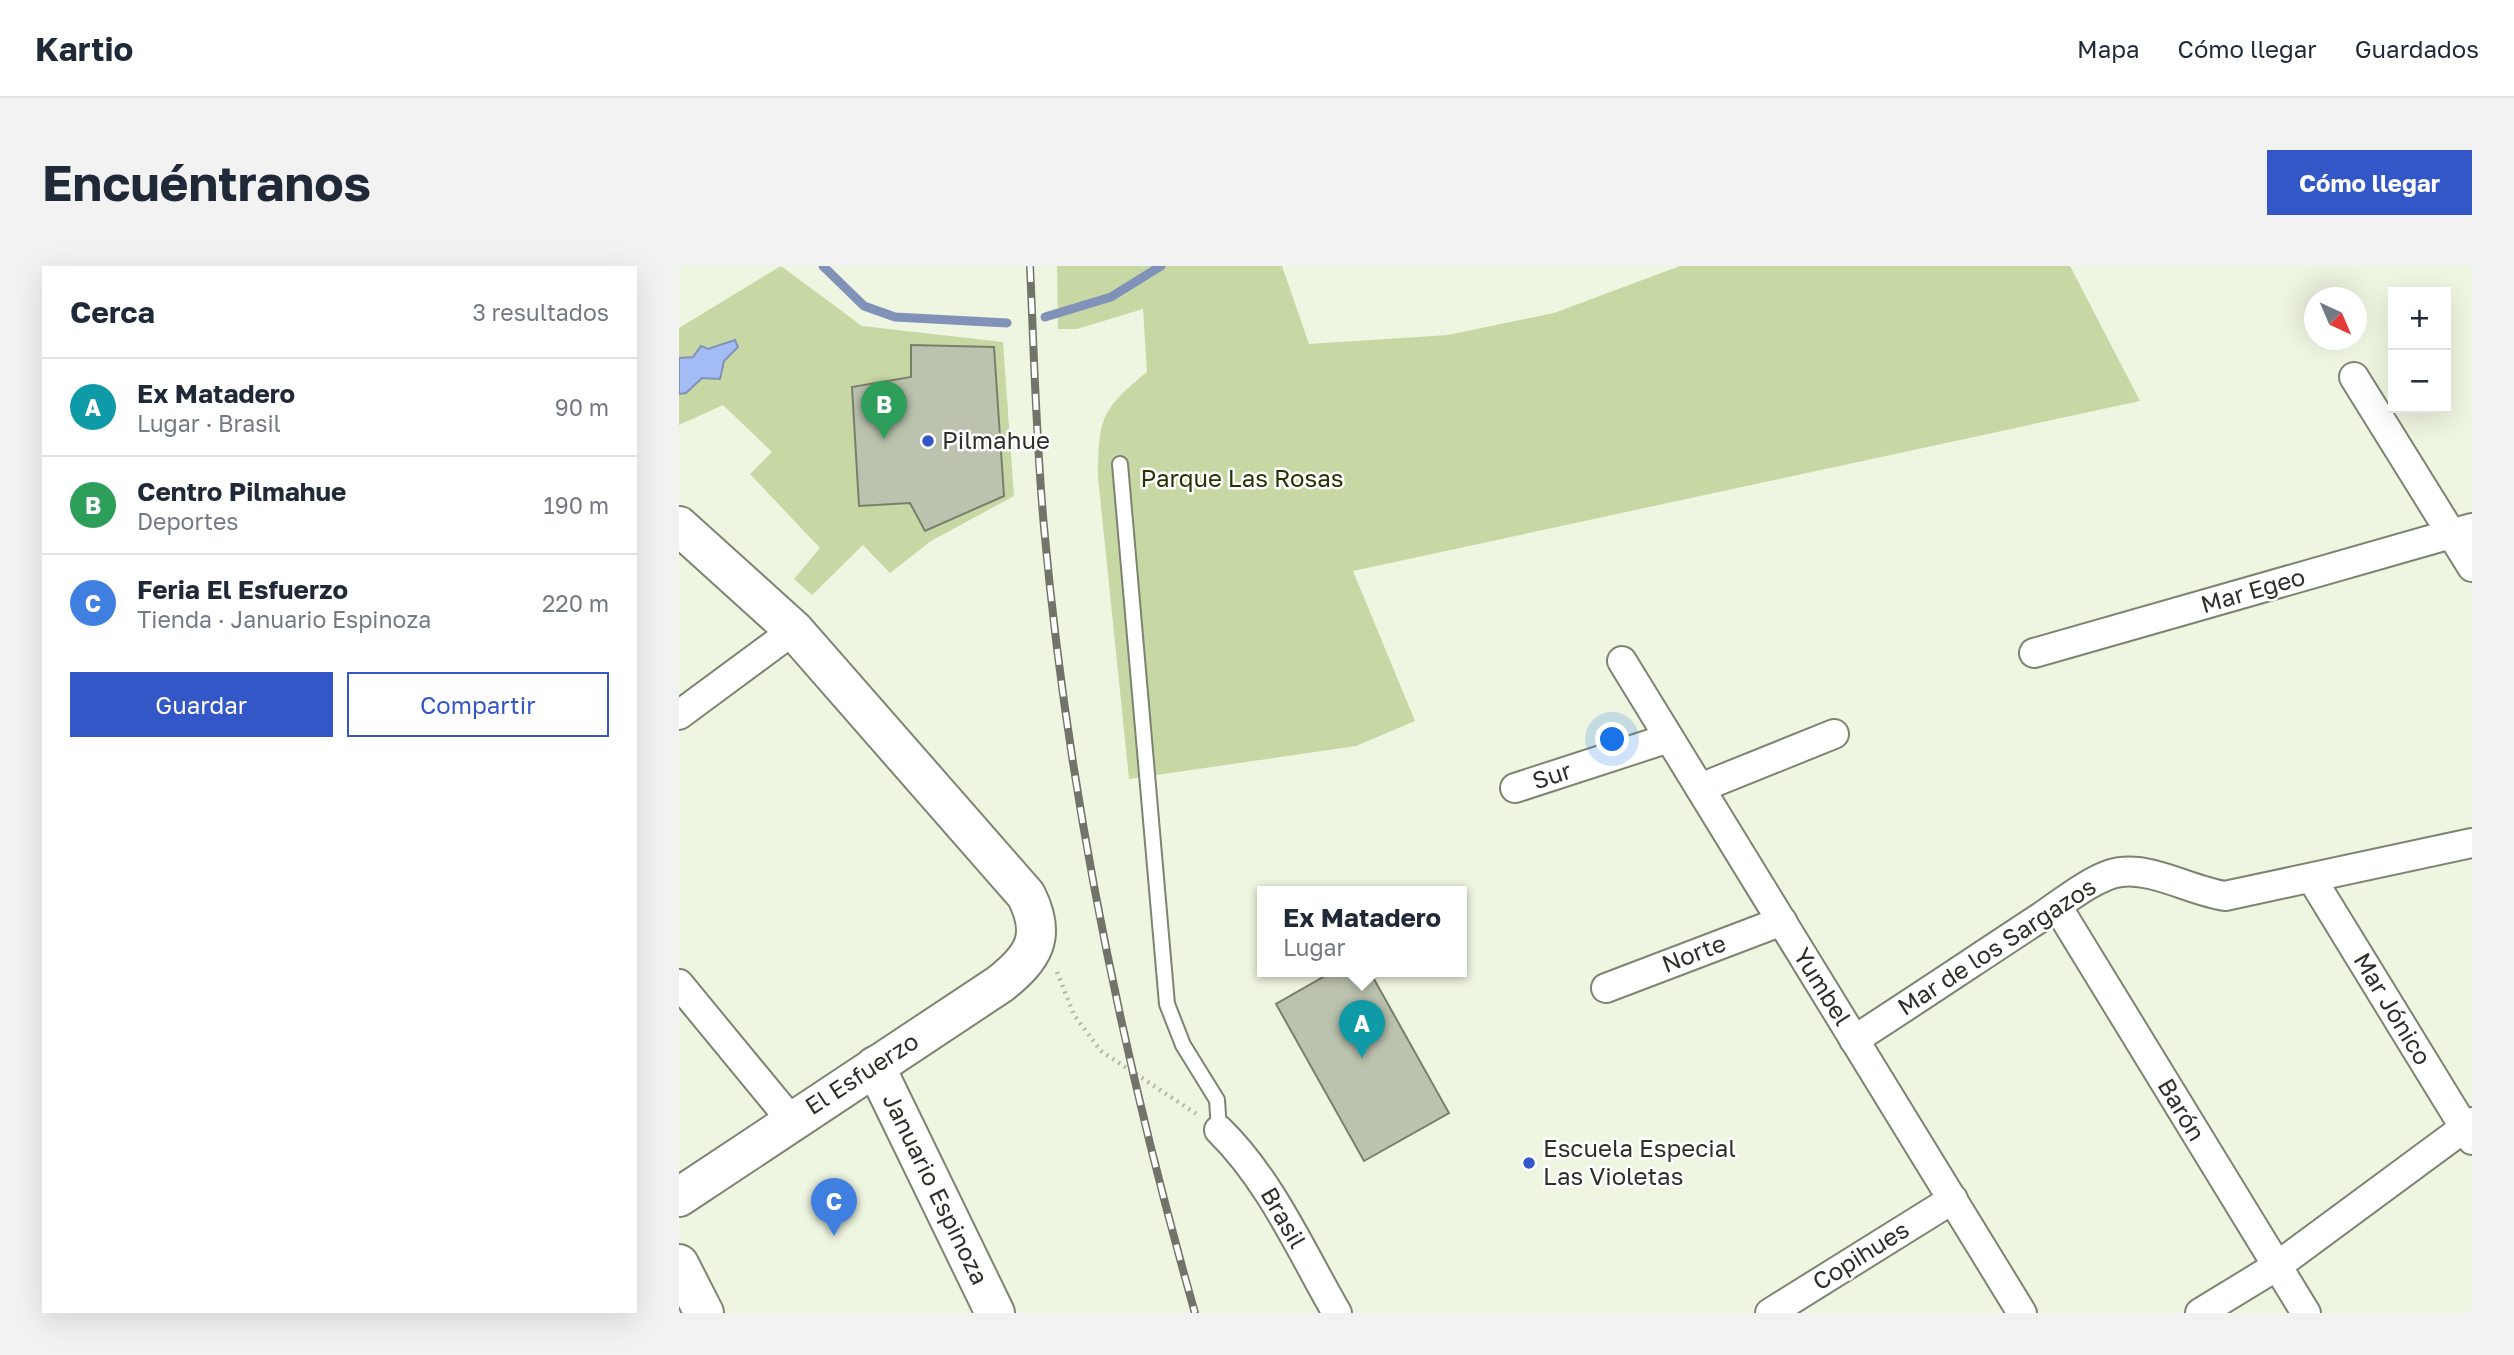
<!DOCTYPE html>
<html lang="es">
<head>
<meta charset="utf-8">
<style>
  body { margin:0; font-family:"Golos Text",sans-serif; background:#f2f2f3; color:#1f2937 }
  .controls { position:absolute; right:21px; top:21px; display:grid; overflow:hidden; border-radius:0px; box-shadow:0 7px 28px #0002 }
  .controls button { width:63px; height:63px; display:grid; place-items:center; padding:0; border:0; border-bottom:2px solid #e0e1e3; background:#fff; color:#1f2937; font:35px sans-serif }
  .compass { position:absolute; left:1625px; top:21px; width:63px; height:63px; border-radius:50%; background:#fff; box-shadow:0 7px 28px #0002; rotate:136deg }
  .you { position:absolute; left:934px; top:474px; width:24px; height:24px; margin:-18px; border:5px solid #fff; border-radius:50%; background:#1a73e8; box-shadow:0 0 0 10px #1a73e833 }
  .badge { display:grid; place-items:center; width:46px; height:46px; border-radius:50%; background:#3457c8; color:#fff; font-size:23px; font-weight:700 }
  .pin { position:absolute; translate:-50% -58px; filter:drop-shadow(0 2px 4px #0008) }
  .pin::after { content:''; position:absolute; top:37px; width:24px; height:21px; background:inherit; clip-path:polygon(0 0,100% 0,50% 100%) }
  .popup { position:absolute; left:578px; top:620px; width:210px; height:91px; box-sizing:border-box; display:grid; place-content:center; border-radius:0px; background:#fff; filter:drop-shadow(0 2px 5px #0005); font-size:23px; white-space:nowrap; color:#747a83 }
  .popup b { font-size:26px; color:#1f2937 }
  .popup::after { content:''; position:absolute; left:50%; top:100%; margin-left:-14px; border:14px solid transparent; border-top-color:#fff }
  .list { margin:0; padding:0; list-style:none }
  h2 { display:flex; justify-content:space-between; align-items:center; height:91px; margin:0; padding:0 28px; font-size:30px }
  h2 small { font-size:23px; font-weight:400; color:#747a83 }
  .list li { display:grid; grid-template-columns:46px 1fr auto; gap:21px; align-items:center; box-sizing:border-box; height:98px; padding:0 28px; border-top:2px solid #e0e1e3 }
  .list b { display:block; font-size:26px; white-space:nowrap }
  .list p { margin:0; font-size:23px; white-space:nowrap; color:#747a83 }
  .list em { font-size:23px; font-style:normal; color:#747a83 }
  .actions { display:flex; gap:14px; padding:21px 28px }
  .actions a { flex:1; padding:16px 0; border:2px solid #3457c8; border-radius:0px; text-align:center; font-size:24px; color:#3457c8 }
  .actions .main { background:#3457c8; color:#fff }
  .map { position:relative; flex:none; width:1793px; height:1047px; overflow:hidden; border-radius:0px }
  header { display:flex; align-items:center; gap:42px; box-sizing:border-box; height:98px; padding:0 35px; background:#fff; border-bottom:2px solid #e0e1e3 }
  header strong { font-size:33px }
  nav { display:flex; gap:38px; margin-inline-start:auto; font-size:24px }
  .intro { display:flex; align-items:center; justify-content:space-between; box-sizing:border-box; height:168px; padding:0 42px }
  h1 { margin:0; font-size:49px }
  .button { padding:18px 32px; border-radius:0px; background:#3457c8; color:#fff; font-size:24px; font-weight:700 }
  main { display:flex; gap:42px; padding:0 42px }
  aside { flex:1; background:#fff; border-radius:0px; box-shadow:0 7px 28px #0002 }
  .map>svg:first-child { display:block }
</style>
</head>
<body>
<header>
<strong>Kartio</strong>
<nav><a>Mapa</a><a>Cómo llegar</a><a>Guardados</a></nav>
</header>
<div class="intro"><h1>Encuéntranos</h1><a class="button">Cómo llegar</a></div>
<main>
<aside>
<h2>Cerca<small>3 resultados</small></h2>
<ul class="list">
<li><span class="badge" style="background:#0f9aa8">A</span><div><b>Ex Matadero</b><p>Lugar · Brasil</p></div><em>90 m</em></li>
<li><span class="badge" style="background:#2e9e5b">B</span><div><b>Centro Pilmahue</b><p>Deportes</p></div><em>190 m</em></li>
<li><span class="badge" style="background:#3f7fe0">C</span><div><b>Feria El Esfuerzo</b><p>Tienda · Januario Espinoza</p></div><em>220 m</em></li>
</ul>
<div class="actions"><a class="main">Guardar</a><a>Compartir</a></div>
</aside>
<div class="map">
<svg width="1793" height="1047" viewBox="0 0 1793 1047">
  <rect width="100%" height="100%" fill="#eef5e0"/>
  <g fill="#c7d8a5">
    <path d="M102,0L183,60L324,76L335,230L252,275L211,307L184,279L133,329L115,313L141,282L71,208L93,186L44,139L0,159V62Z"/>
    <path d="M378,0H603L630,78L769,69L875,47L1001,0H1391L1461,135L674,305L736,455L677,480L450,513L419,211C420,153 421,144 468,106L464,43L398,63H379Z"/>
  </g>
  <path fill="#a3bcf6" stroke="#8092b8" stroke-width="2" d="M56,74L59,81L45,95L41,113L23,112L7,127L0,128V92L14,91L22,80L29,83Z"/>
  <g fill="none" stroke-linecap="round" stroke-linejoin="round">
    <g stroke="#8092b8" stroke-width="9">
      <path d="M144,0L185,40L216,51L328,57"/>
      <path d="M366,51L432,31L482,0"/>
    </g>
  </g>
  <g fill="#bbc2ae" stroke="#797f6d" stroke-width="2">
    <path d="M232,79L315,81L325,230L246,265L231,237L180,240L173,121L232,111Z"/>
    <path d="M653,706H691L770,847L685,895L597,738Z"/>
  </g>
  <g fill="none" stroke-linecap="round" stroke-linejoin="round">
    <g stroke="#7d8471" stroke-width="18">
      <path id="lane" d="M441,198L488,738L504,779L538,834L540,864"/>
    </g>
    <g stroke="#7d8471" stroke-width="32">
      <g id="street">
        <path d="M1675,111L1793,301"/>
        <path d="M1355,387L1793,262"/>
        <path d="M943,395L1343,1047"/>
        <path d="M0,449L115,364"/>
        <path d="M836,522L990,472"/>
        <path d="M1021,522L1155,468"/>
        <path d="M1633,613L1793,874"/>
        <path d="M1378,640L1627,1047"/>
        <path d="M0,718L112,854"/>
        <path d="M927,722L1103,655"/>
        <path d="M1175,774C1237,734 1298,693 1359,653C1380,639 1418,608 1442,606C1476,602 1512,625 1546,630L1793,577"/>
        <path d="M540,864C592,915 622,985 658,1047"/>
        <path d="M1091,1047L1274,933"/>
        <path d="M1521,1047L1598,1000L1793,856"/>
      </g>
    </g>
    <g stroke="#7d8471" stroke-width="42">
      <g id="secondary">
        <path d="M0,260L115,364L347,629C368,670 355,691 321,718L0,931"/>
        <path d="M196,800L316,1047"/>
        <path d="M0,998L25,1047"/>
      </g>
    </g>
    <path stroke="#b3b9a8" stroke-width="4.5" stroke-dasharray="2 5" stroke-linecap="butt" d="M378,706L395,749L422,785L519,849"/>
    <use href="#lane" stroke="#fff" stroke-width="14"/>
    <use href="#street" stroke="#fff" stroke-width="28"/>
    <use href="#secondary" stroke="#fff" stroke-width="38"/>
    <g stroke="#717569" stroke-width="8">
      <path id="rail" d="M351,0C355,87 357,174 365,261C389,527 443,790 516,1047"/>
    </g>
    <use href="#rail" stroke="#fff" stroke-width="5" stroke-dasharray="16" stroke-linecap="butt"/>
  </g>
  <g fill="#3457c8" stroke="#fff" stroke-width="2.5">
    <circle cx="249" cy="175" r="7"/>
    <circle cx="850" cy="897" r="7"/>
  </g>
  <g text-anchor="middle" stroke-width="5" stroke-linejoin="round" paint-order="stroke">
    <g font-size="24" fill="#2d3028" stroke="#fff" text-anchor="start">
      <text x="263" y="183">Pilmahue</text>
      <text x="864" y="891">Escuela Especial<tspan x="864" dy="28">Las Violetas</tspan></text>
    </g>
    <g font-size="24" fill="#263202" stroke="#fff">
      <text x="563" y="221">Parque Las Rosas</text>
    </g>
    <g font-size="24" fill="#2d3028" stroke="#fff">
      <text transform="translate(1574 325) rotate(-16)" y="8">Mar Egeo</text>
      <text transform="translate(873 510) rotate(-18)" y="8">Sur</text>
      <text transform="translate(1318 681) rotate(-33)" y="8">Mar de los Sargazos</text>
      <text transform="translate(1015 688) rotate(-21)" y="8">Norte</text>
      <text transform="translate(1143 721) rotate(58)" y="8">Yumbel</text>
      <text transform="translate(1713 743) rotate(59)" y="8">Mar Jónico</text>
      <text transform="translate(183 808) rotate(-33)" y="8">El Esfuerzo</text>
      <text transform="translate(1502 844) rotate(59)" y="8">Barón</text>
      <text transform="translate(256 923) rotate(64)" y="8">Januario Espinoza</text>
      <text transform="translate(604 952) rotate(60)" y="8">Brasil</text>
      <text transform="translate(1182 990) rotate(-32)" y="8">Copihues</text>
    </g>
  </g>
</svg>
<div class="controls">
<button>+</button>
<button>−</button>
</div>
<svg class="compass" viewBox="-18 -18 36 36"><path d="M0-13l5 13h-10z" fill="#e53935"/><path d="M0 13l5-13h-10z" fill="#747a83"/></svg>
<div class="you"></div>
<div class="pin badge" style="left:683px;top:792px;background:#0f9aa8">A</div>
<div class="popup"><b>Ex Matadero</b>Lugar</div>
<div class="pin badge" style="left:205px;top:173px;background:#2e9e5b">B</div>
<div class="pin badge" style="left:155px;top:970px;background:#3f7fe0">C</div>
</div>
</main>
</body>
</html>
